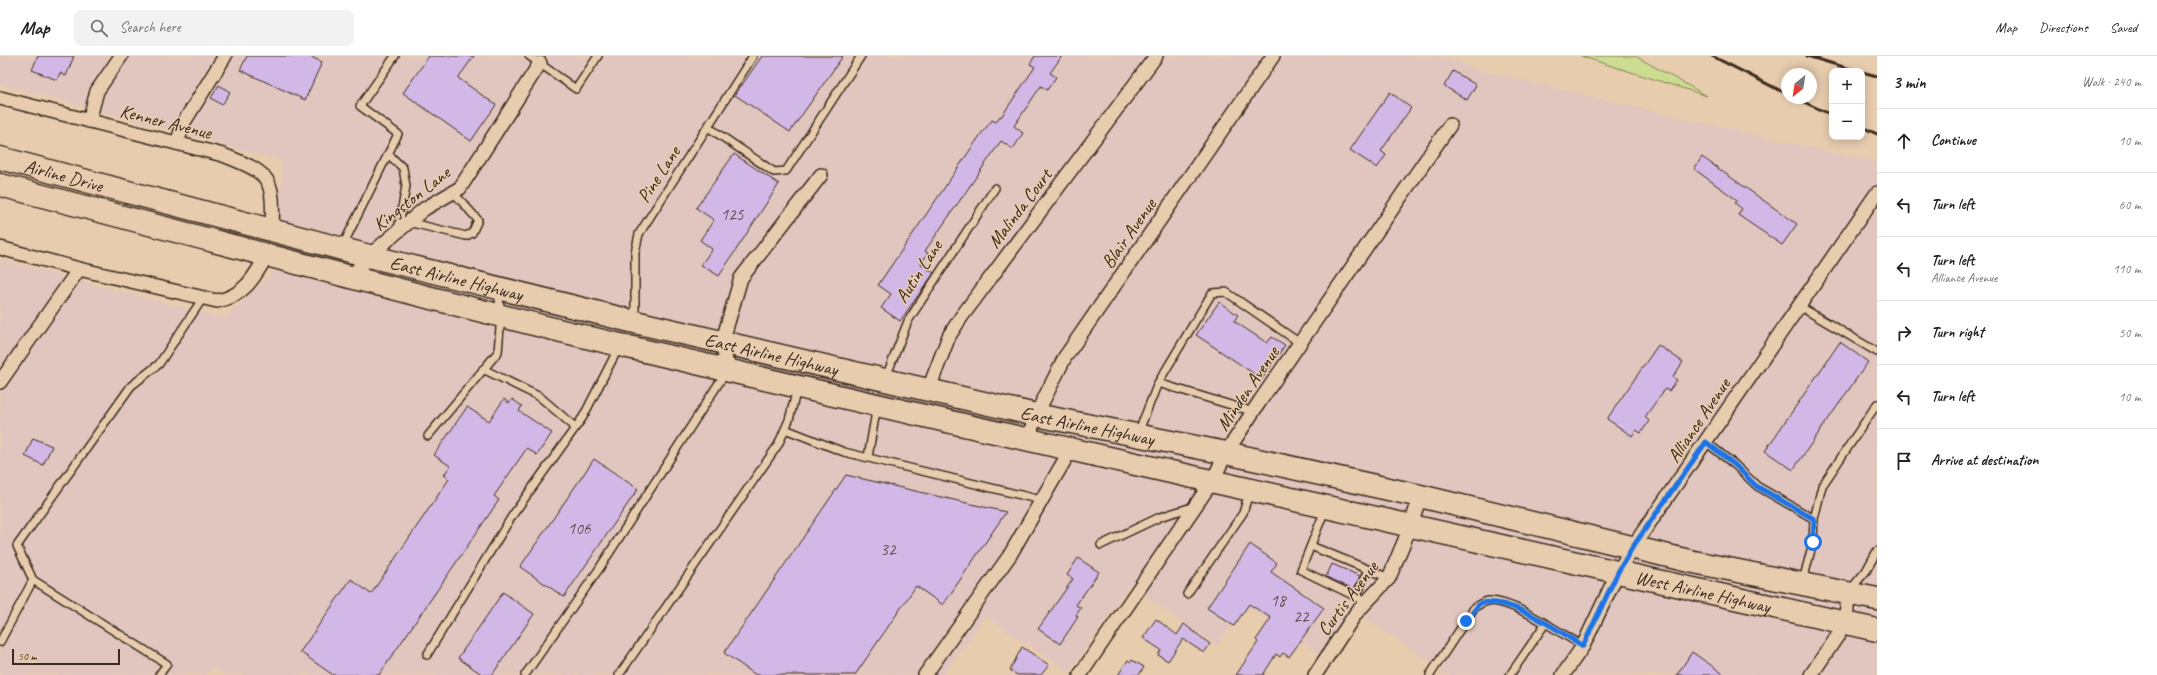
<!DOCTYPE html>
<html lang="en">
<head>
<meta charset="utf-8">
<style>
  body { margin:0; font-family:Caveat,sans-serif; background:#f2f2f2; color:#222 }
  .controls { position:absolute; right:12px; top:12px; display:grid; overflow:hidden; border-radius:8px; box-shadow:0 2px 10px #0003 }
  .controls button { width:36px; height:36px; display:grid; place-items:center; padding:0; border:0; border-bottom:1px solid #e0e0e0; background:#fff; color:#222; font:20px sans-serif }
  .compass { position:absolute; left:1781px; top:12px; width:36px; height:36px; border-radius:50%; background:#fff; box-shadow:0 2px 10px #0003; rotate:210deg }
  .scale { position:absolute; left:12px; bottom:10px; width:108px; box-sizing:border-box; padding-left:4px; border:2px solid #3b2a1e; border-top:0; font-size:11px; line-height:14px; white-space:nowrap; color:#3b2a1e; -webkit-text-stroke:3px #e7ccae; paint-order:stroke }
  .stop { position:absolute; width:12px; height:12px; margin:-9px; border:3px solid #1a73e8; border-radius:50%; background:#fff }
  .stop.end { background:#1a73e8; border-color:#fff; box-shadow:0 1px 4px #0008 }
  .list { margin:0; padding:0; list-style:none }
  h2 { display:flex; justify-content:space-between; align-items:center; height:52px; margin:0; padding:0 16px; font-size:17px }
  h2 small { font-size:13px; font-weight:400; color:#767676 }
  .list li { display:grid; grid-template-columns:26px 1fr auto; gap:12px; align-items:center; box-sizing:border-box; height:64px; padding:0 16px; border-top:1px solid #e0e0e0 }
  .list b { display:block; font-size:15px; white-space:nowrap }
  .list p { margin:0; font-size:13px; white-space:nowrap; color:#767676 }
  .list em { font-size:13px; font-style:normal; color:#767676 }
  .icon { flex:none; width:22px; height:22px; fill:none; stroke:currentColor; stroke-width:2; stroke-linecap:round; stroke-linejoin:round }
  .map { position:relative; flex:none; width:1877px; height:619px; overflow:hidden }
  header { display:flex; align-items:center; gap:24px; box-sizing:border-box; height:56px; padding:0 20px; background:#fff; border-bottom:1px solid #e0e0e0 }
  header strong { font-size:19px }
  nav { display:flex; gap:22px; margin-inline-start:auto; font-size:14px }
  .search { width:280px; height:36px; background:#f2f2f2; display:flex; align-items:center; gap:10px; box-sizing:border-box; padding:0 14px; border-radius:8px; color:#767676; font-size:15px }
  main { display:flex }
  aside { flex:1; background:#fff }
  .map>svg:first-child { display:block }
</style>
</head>
<body>
<header>
<strong>Map</strong>
<div class="search"><svg class="icon" aria-label="search" viewBox="0 0 24 24"><circle cx="10" cy="10" r="6"/><path d="M15 15l6 6"/></svg>Search here</div>
<nav><a>Map</a><a>Directions</a><a>Saved</a></nav>
</header>
<main>
<div class="map">
<svg width="1877" height="619" viewBox="0 0 1877 619">
  <rect width="100%" height="100%" fill="#e7ccae"/>
  <filter id="ink" filterUnits="userSpaceOnUse"><feTurbulence type="fractalNoise" baseFrequency=".025" numOctaves="2"/><feDisplacementMap in="SourceGraphic" scale="8" xChannelSelector="R" yChannelSelector="G"/><feConvolveMatrix kernelMatrix="1 2 1 2 8 2 1 2 1" color-interpolation-filters="sRGB"/></filter>
  <g filter="url(#ink)">
    <path fill="#e1c6bf" d="M0,0H1441L1481,15L1877,107V619H1438L1442,613L1356,557L1321,599L1245,549L1217,590L1129,529L1069,617L985,560L944,619H223L212,611L206,619H0V204L224,262L276,214L282,105L0,28Z"/>
    <path fill="#ccdc90" stroke="#848357" d="M1581,0H1635L1707,40L1590,3Z"/>
    <g fill="#d2b8e6" stroke="#3b2a1e">
      <path d="M38,0H74L66,20L60,17L57,24L32,14Z"/>
      <path d="M247,0H309L322,6L305,44L240,14Z"/>
      <path d="M429,0H474L458,22L496,49L471,85L403,37Z"/>
      <path d="M762,0H843L790,76L735,39Z"/>
      <path d="M1035,0H1062L1050,17L1056,21L1047,34L1041,30L1014,70L1023,77L1013,93L1001,85L925,195L928,197L921,208L934,217L900,265L881,252L891,238L878,229L981,78L992,64L996,66L1000,60L1001,61L1035,11L1030,8Z"/>
      <path d="M1453,15L1476,29L1467,44L1444,30Z"/>
      <path d="M219,29L230,36L222,49L211,42Z"/>
      <path d="M1390,36L1411,52L1381,95L1386,99L1377,112L1350,94Z"/>
      <path d="M734,98L779,128L719,220L701,209L712,193L700,184L714,164L696,152Z"/>
      <path d="M1702,101L1797,168L1782,189L1738,159L1742,153L1735,147L1737,144L1694,113Z"/>
      <path d="M1219,246L1238,259L1234,265L1267,287L1272,281L1285,289L1262,323L1196,279Z"/>
      <path d="M1840,286L1868,306L1793,414L1765,395Z"/>
      <path d="M1658,289L1683,306L1673,321L1677,324L1669,335L1665,333L1645,361L1649,365L1641,377L1636,374L1632,380L1607,363Z"/>
      <path d="M504,343L509,347L512,343L522,350L519,355L552,377L537,399L527,392L494,440L499,444L379,619H333L300,596L351,523L371,538L449,423L444,419L450,410L434,399L467,351L489,365Z"/>
      <path d="M33,382L52,390L43,409L25,400Z"/>
      <path d="M594,403L638,433L564,541L520,511Z"/>
      <path d="M846,419L1006,456L943,549L916,530L855,619H756L724,597Z"/>
      <path d="M1250,488L1277,507L1271,516L1324,552L1289,601L1283,597L1280,601L1276,598L1263,619H1236L1258,586L1256,584L1271,562L1249,548L1234,570L1207,552Z"/>
      <path d="M1078,502L1099,516L1076,549L1081,552L1076,559L1078,561L1060,588L1038,573L1073,523L1067,519Z"/>
      <path d="M1332,508L1360,520L1354,533L1326,521Z"/>
      <path d="M503,536L534,558L492,619H483L458,602Z"/>
      <path d="M1156,563L1177,579L1184,568L1210,588L1204,597L1183,583L1168,605L1158,599L1161,594L1143,582Z"/>
      <path d="M1022,591L1049,609L1041,619H1017L1010,614Z"/>
      <path d="M1692,596L1725,619H1677Z"/>
      <path d="M1128,604L1131,606L1132,604L1144,611L1139,619H1118Z"/>
    </g>
    <g fill="none" stroke-linecap="round" stroke-linejoin="round">
      <g stroke="#3b2a1e" stroke-width="10">
        <g id="service">
          <path d="M529,0L576,33L598,0"/>
          <path d="M708,71L774,116L786,115L861,0"/>
          <path d="M388,98L403,112L406,130L398,174"/>
          <path d="M408,166L466,180L472,177L478,164L453,136"/>
          <path d="M342,191L398,78L360,50L395,0"/>
          <path d="M1799,250L1877,296"/>
          <path d="M635,264V197L639,178L753,0"/>
          <path d="M483,313L540,341L575,371"/>
          <path d="M886,321L908,265L995,132"/>
          <path d="M1158,327L1254,356"/>
          <path d="M785,373L844,396L1041,444"/>
          <path d="M1138,377L1158,327L1212,237L1226,236L1300,287"/>
          <path d="M428,380L498,296L501,259L498,235"/>
          <path d="M1706,386L1735,409L1757,430L1814,463L1813,486L1803,525"/>
          <path d="M868,401L877,350"/>
          <path d="M1325,454L1301,514L1367,546"/>
          <path d="M1814,463L1822,430L1877,348"/>
          <path d="M1101,489L1160,461L1192,451"/>
          <path d="M1311,490L1389,522"/>
          <path d="M1850,534L1866,515L1877,495"/>
          <path d="M1187,538L1243,457L1249,437"/>
          <path d="M1356,541L1368,514"/>
          <path d="M0,586L33,524"/>
          <path d="M427,599L512,460L583,361L619,291"/>
          <path d="M159,619L167,608L33,524L17,490L131,330L159,308L203,242"/>
          <path d="M525,619L599,513L726,316"/>
          <path d="M619,619L778,389L789,364L797,333"/>
          <path d="M1430,619L1474,552C1479,548 1482,546 1488,545C1514,544 1560,577 1583,590"/>
          <path d="M1510,619L1545,568"/>
        </g>
      </g>
      <g stroke="#3b2a1e" stroke-width="16">
        <g id="minor">
          <path d="M0,42L223,99C272,118 274,122 272,174"/>
          <path d="M89,65L97,35L121,0"/>
          <path d="M177,87L184,66L225,0"/>
          <path d="M0,192L79,213L217,245C244,240 254,222 267,199"/>
          <path d="M351,221L369,200L424,153L460,132L540,7"/>
          <path d="M728,313L722,287L741,222L821,119"/>
          <path d="M0,326L79,213"/>
          <path d="M928,335L949,280L962,260L1156,0"/>
          <path d="M1028,383L1036,359L1065,301L1273,0"/>
          <path d="M925,619L1010,499L1071,393"/>
          <path d="M1080,619L1213,424L1226,397L1260,345L1450,69"/>
          <path d="M1315,619L1356,557L1389,522L1411,469L1420,440"/>
          <path d="M1563,619L1583,590L1618,516L1632,492L1877,137"/>
          <path d="M1811,619L1846,567L1848,536"/>
        </g>
      </g>
      <g stroke="#3b2a1e" stroke-width="25">
        <g id="trunk">
          <path id="s1" d="M0,102L369,200L635,266L1036,359L1226,397L1420,440L1689,505L1877,543"/>
          <path id="s2" d="M0,129C207,182 412,240 620,289C1038,388 1458,480 1877,574"/>
        </g>
      </g>
      <use href="#service" stroke="#e7ccae" stroke-width="7"/>
      <use href="#minor" stroke="#e7ccae" stroke-width="13"/>
      <use href="#trunk" stroke="#e7ccae" stroke-width="22"/>
      <g stroke="#3b2a1e" stroke-width="3">
        <path d="M1712,0L1787,38"/>
        <path d="M1807,0L1857,15"/>
        <path d="M1862,16L1877,20"/>
        <path d="M1795,42L1832,59"/>
        <path d="M1862,71L1877,78"/>
      </g>
    </g>
  </g>
  <g fill="none" stroke-linecap="round" stroke-linejoin="round" filter="url(#ink)">
    <path stroke="#1a73e8" stroke-width="5" d="M1466,565L1480,547C1512,541 1557,574 1583,590L1618,516L1632,492L1706,386L1735,409L1756,430L1814,463L1813,486"/>
  </g>
  <g text-anchor="middle" stroke-width="3" stroke-linejoin="round" paint-order="stroke">
    <g font-size="17" fill="#614e50">
      <text x="732" y="164">125</text>
      <text x="579" y="478">106</text>
      <text x="888" y="499">32</text>
      <text x="1278" y="550">18</text>
      <text x="1301" y="566">22</text>
    </g>
    <g font-size="19" fill="#3b2a1e" stroke="#e7ccae">
      <text transform="translate(166 65) rotate(14)" y="7">Kenner Avenue</text>
      <text transform="translate(658 118) rotate(-57)" y="7">Pine Lane</text>
      <text dy="7" stroke="none"><textPath href="#s1" startOffset="66">Airline Drive</textPath></text>
      <text transform="translate(411 142) rotate(-38)" y="7">Kingston Lane</text>
      <text transform="translate(1019 152) rotate(-53)" y="7">Malinda Court</text>
      <text transform="translate(1128 177) rotate(-55)" y="7">Blair Avenue</text>
      <text transform="translate(918 215) rotate(-57)" y="7">Autin Lane</text>
      <text dy="7" stroke="none"><textPath href="#s1" startOffset="472">East Airline Highway</textPath></text>
      <text dy="7" stroke="none"><textPath href="#s1" startOffset="796">East Airline Highway</textPath></text>
      <text transform="translate(1247 332) rotate(-56)" y="7">Minden Avenue</text>
      <text transform="translate(1698 364) rotate(-56)" y="7">Alliance Avenue</text>
      <text dy="7" stroke="none"><textPath href="#s1" startOffset="1120">East Airline Highway</textPath></text>
      <text dy="7" stroke="none"><textPath href="#s2" startOffset="1751">West Airline Highway</textPath></text>
      <text transform="translate(1347 542) rotate(-53)" y="7">Curtis Avenue</text>
    </g>
  </g>
</svg>
<div class="controls">
<button>+</button>
<button>−</button>
</div>
<svg class="compass" viewBox="-18 -18 36 36"><path d="M0-13l5 13h-10z" fill="#e53935"/><path d="M0 13l5-13h-10z" fill="#767676"/></svg>
<div class="scale">50 m</div>
<div class="stop" style="left:1813px;top:486px"></div>
<div class="stop end" style="left:1466px;top:565px"></div>
</div>
<aside>
<h2>3 min<small>Walk · 240 m</small></h2>
<ul class="list">
<li><svg class="icon" aria-label="ahead" viewBox="0 0 24 24"><path d="M12 20V5M6 11l6-6 6 6"/></svg><div><b>Continue</b></div><em>10 m</em></li>
<li><svg class="icon" aria-label="left" viewBox="0 0 24 24"><path d="M17 20v-9H6M10 6l-5 5 5 5"/></svg><div><b>Turn left</b></div><em>60 m</em></li>
<li><svg class="icon" aria-label="left" viewBox="0 0 24 24"><path d="M17 20v-9H6M10 6l-5 5 5 5"/></svg><div><b>Turn left</b><p>Alliance Avenue</p></div><em>110 m</em></li>
<li><svg class="icon" aria-label="right" viewBox="0 0 24 24"><path d="M7 20v-9h11M14 6l5 5-5 5"/></svg><div><b>Turn right</b></div><em>50 m</em></li>
<li><svg class="icon" aria-label="left" viewBox="0 0 24 24"><path d="M17 20v-9H6M10 6l-5 5 5 5"/></svg><div><b>Turn left</b></div><em>10 m</em></li>
<li><svg class="icon" aria-label="arrive" viewBox="0 0 24 24"><path d="M6 21V4h12l-3 4 3 4H6"/></svg><div><b>Arrive at destination</b></div></li>
</ul>
</aside>
</main>
</body>
</html>
